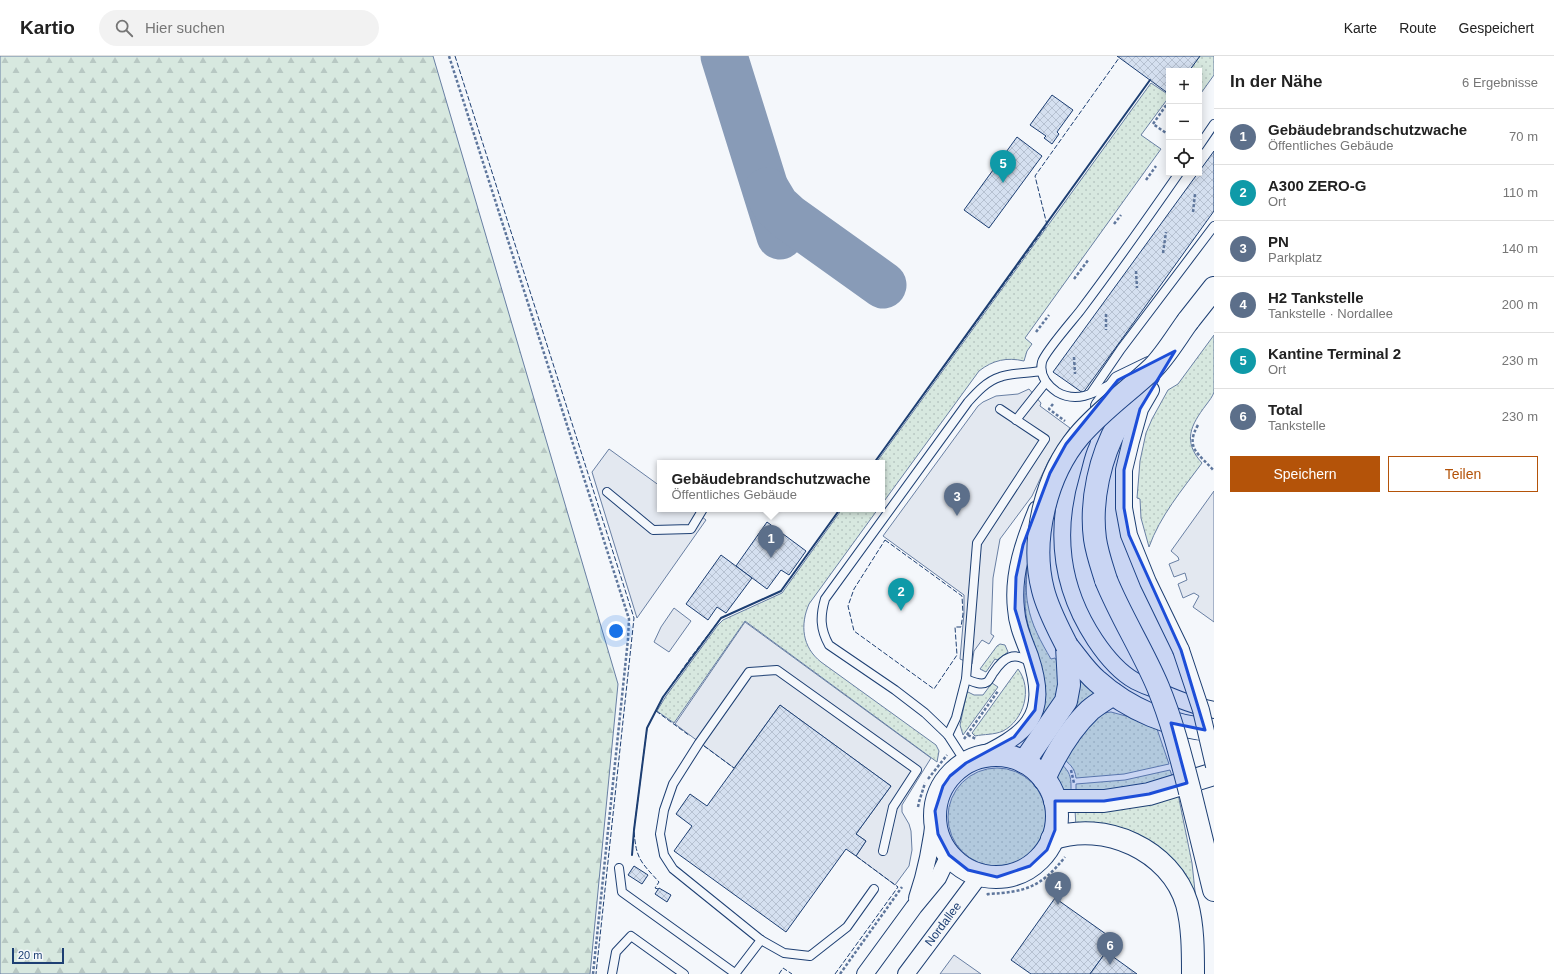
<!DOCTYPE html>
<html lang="de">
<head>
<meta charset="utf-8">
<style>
  body { margin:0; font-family:Arial,sans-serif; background:#f2f2f2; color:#222 }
  .controls { position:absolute; right:12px; top:12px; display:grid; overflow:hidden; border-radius:0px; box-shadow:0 2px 10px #0003 }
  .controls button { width:36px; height:36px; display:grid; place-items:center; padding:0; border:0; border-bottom:1px solid #e0e0e0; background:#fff; color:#222; font:20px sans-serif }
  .scale { position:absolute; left:12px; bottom:10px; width:52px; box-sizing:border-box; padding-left:4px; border:2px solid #1d3f73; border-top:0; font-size:11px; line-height:14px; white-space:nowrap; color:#1d3f73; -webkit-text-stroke:3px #f4f7fb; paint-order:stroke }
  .you { position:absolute; left:616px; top:575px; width:14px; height:14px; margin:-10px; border:3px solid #fff; border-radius:50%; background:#1a73e8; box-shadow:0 0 0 6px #1a73e833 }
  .badge { display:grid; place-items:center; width:26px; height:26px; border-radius:50%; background:#b45309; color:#fff; font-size:13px; font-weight:700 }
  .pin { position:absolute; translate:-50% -33px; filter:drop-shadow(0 1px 2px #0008) }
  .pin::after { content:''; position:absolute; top:21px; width:14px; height:12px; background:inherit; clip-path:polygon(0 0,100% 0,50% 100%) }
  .popup { position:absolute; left:657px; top:404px; width:228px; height:52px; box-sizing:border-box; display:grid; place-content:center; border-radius:0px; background:#fff; filter:drop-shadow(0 1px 3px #0005); font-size:13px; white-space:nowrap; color:#767676 }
  .popup b { font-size:15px; color:#222 }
  .popup::after { content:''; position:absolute; left:50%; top:100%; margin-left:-8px; border:8px solid transparent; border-top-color:#fff }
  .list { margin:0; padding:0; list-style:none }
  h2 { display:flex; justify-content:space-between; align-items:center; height:52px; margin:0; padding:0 16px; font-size:17px }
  h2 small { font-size:13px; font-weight:400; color:#767676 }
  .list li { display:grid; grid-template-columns:26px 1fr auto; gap:12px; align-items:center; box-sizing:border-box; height:56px; padding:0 16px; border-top:1px solid #e0e0e0 }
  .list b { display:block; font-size:15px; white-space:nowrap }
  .list p { margin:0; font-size:13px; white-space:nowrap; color:#767676 }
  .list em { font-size:13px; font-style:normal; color:#767676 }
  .actions { display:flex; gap:8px; padding:12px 16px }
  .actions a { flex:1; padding:9px 0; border:1px solid #b45309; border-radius:0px; text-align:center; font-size:14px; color:#b45309 }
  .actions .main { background:#b45309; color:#fff }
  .icon { flex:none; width:22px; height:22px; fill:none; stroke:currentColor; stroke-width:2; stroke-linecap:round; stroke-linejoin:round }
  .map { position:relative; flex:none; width:1214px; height:918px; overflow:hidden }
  header { display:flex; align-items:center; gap:24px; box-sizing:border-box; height:56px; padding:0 20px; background:#fff; border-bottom:1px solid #e0e0e0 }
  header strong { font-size:19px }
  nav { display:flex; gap:22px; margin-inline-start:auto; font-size:14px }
  .search { width:280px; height:36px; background:#f2f2f2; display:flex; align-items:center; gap:10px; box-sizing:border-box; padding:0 14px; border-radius:22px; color:#767676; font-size:15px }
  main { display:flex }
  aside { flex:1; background:#fff }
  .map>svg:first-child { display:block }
</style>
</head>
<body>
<header>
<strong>Kartio</strong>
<div class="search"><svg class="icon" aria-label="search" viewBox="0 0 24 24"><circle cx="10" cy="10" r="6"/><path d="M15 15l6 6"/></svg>Hier suchen</div>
<nav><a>Karte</a><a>Route</a><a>Gespeichert</a></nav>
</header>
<main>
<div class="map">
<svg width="1214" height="918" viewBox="0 0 1214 918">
  <defs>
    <pattern id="grass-dots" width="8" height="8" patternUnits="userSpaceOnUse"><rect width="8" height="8" fill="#d7e8df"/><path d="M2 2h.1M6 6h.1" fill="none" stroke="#b8c8c3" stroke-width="1.8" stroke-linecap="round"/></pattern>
    <pattern id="forest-firs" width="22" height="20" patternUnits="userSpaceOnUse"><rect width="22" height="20" fill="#d7e8df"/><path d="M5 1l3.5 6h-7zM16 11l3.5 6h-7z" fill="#b8c8c3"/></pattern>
    <pattern id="building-cross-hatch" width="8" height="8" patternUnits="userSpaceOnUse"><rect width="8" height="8" fill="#d5e0f0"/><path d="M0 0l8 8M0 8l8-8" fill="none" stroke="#b6c1d1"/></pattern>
  </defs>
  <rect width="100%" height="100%" fill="#f4f7fb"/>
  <g fill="url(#grass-dots)" stroke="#687fa3">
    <path d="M1200,0H1214V19L1199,40V15H1189Z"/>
    <path d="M1151,27L1169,39V41L1141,79L1161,93L1025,282L1032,288L1027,295L1024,305C1007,301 993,304 979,315L882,448V407H876Z"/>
    <path d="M1214,279C1214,298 1214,318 1214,336C1213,340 1209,345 1206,349C1191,369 1182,385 1202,407C1182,434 1160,460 1149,491L1141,462L1140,443L1137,442L1140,405L1146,377L1152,363L1168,334L1178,328Z"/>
    <path d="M842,453H878L809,548C800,569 802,591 821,606L936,689L939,695L937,706L745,565L674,667L657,655L666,640L718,569L723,564L782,537Z"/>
    <path d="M1027,508C1027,522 1025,536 1028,549C1031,568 1041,586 1051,603L1055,602L1059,609L1063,633L1041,662C1053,624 1034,600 1027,564C1023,546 1026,527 1027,508Z"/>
    <path d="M1000,588L1005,589L1008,596L997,604L995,603L986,616L980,613L997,590Z"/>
    <path d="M1018,613C1033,633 1024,664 1003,675C994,679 984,678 975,680L972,677Z"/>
    <path d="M1072,618L1097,634L1053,696L1043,688Z"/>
    <path d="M992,627L998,631L963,679L960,669L967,636H968L974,639H983Z"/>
    <path d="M1111,656L1137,663L1156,670L1169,708L1124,718L1076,722C1075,712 1069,707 1061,701L1065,695L1103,657Z"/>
    <path d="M1059,706C1072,717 1071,722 1071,738L1061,734L1055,725Z"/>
    <circle cx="997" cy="761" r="49"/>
    <path d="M1170,714L1174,726L1076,738V728L1125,724Z"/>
    <path d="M1178,738L1192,807L1197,854L1185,826L1076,771L1075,754Z"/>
  </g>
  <path fill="url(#forest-firs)" stroke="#687fa3" d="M0,0H433L618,628L590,918H0Z"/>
  <g fill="#e3e8f0" stroke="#687fa3">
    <path d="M1029,333L1041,347L1040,350L1070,372L1049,404L1032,440L1000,483L993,522L991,578L994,580L989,588L982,584L974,595L972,608L960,603L964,557V539L883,480L978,350L983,346L996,340L1018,338Z"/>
    <path d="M609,393L660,430V453H692L706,464L637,562L592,416Z"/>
    <path d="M1214,435V566L1193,551L1199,540L1194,537L1183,542L1178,528L1187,524L1185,517L1174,521L1169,508L1179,504L1178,501L1171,495Z"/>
    <path d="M674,552L691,565L669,596L654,586L661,571Z"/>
    <path d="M745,566L931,702L902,749V756L909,768L911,775L912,794L909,810L895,829L856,800L866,785L856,778L891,730L780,649L734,712L675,668Z"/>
    <path d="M954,899L981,918H940Z"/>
  </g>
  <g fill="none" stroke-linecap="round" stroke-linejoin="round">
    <g stroke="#889bb7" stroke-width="47">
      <path d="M724,0L780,180"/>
      <path d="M767,135L776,150L788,161L883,229"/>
    </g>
  </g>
  <g fill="url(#building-cross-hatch)" stroke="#1d3f73">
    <path d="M1117,0H1200L1189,15H1169V38Z"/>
    <path d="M1052,39L1073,54L1057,76L1059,78L1052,88L1044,82L1046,80L1030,69Z"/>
    <path d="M1017,81L1042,100L989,172L964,154Z"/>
    <path d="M1214,95V155L1083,337L1053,316Z"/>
    <path d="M767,466L806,495L789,519L781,514L767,533L736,510Z"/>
    <path d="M721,499L752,522L726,557L717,551L708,564L686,548Z"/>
    <path d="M780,649L891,730L856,778L866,785L856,800L846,793L786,876L674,795L692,770L676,758L690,738L707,750Z"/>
    <path d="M634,810L648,819L642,828L628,819Z"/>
    <path d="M659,832L671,839L667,846L655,838Z"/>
    <path d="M1055,842L1120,888L1112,900L1106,896L1090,918H1031L1011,904Z"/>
    <path d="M1106,896L1112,900L1137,918H1090Z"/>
  </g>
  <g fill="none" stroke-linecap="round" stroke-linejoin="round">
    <g stroke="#1d3f73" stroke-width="10">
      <g id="lane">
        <path d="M1199,90L1214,68"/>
        <path d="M1111,328C1093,338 1076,347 1057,336C1047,329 1039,319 1042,306C1044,297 1073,264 1080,255C1114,210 1147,163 1179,117"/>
        <path d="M1091,337L1121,293L1214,170"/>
        <path d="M1016,364L1046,326"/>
        <path d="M607,436L653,474L691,473L703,453"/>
        <path d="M966,623C971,625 981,630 987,626C990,624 992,618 994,616C1004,601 1014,595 1030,606"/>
        <path d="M948,679L956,662L966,623L977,487L1045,383L1000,353"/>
        <path d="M966,707L948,679L925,657L895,634L829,589C820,573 820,560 825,543L968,346C977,336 987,325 1000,321C1010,317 1030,317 1041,315"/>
        <path d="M619,812L622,836L736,918"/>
        <path d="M874,833L847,871L810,900L784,897L761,884L673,813L664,799L660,778L664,754L673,728L699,687L749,616L777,614L917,714L893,751L883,795"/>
        <path d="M612,918L616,896L631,880L684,918"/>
        <path d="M735,918L761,884"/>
      </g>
    </g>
    <g stroke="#1d3f73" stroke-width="18">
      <g id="street">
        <path d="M1151,334L1140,353L1131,385L1124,414V452L1129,479L1148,526L1181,594"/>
        <path d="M1099,350L1118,324L1149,309"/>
        <path d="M1082,384C1077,394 1075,405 1072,416C1054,476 1060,531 1095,584C1105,599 1119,616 1135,625C1141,628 1148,631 1154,633C1174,642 1193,650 1214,654"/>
        <path d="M973,704C1026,678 1051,663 1030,600C1024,584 1017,570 1016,553C1012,518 1024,485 1037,453"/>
        <path d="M917,842C927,813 932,785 935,755"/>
        <path d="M865,918L914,851L938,822L949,799"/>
        <path d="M906,918L980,819"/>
      </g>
    </g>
    <g stroke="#1d3f73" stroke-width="24">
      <g id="secondary">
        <path d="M1188,265L1214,232"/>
        <path d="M1067,590C1077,602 1085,615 1097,625C1128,653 1172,672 1214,674"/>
        <circle cx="996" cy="760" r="61"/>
        <path d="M1024,706L1066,645L1069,629L1067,590"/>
        <path d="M1044,723C1055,699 1071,672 1090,654C1097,648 1106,643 1113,638"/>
        <path d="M1055,745H1104L1149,738L1214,718"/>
      </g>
    </g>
    <g stroke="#1d3f73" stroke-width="24">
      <g id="highway">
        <path d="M1106,524C1102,511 1097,497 1095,483C1090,445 1100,400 1119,367C1128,351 1138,335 1148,320"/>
        <path d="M1190,736L1214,834"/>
        <path d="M1052,783C1104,764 1171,794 1187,848C1193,870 1193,895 1193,918"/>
      </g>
    </g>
    <g stroke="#5e769c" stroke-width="2.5" stroke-dasharray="3 2" stroke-linecap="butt">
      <path d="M449,0L629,563L628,583L593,918"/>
      <path d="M1169,45L1153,68L1169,79"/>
      <path d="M1146,124L1156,110"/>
      <path d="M1193,156L1195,138"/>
      <path d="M1114,168L1121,159"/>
      <path d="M1163,197L1166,176"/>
      <path d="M1136,215L1137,232"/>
      <path d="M1074,223L1089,203"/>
      <path d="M1106,258V274"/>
      <path d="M1036,276L1049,259"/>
      <path d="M1074,301L1075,318"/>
      <path d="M1053,348L1049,353L1065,365"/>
      <path d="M1198,369C1184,393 1200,398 1214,415"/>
      <path d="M968,679L976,683"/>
      <path d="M964,683L998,635"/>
      <path d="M1071,714L1074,727"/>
      <path d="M928,723L947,699"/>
      <path d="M918,751L919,746L925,727"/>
      <path d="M987,839L988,838C1026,836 1041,831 1065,801"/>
      <path d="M840,918L902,831"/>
    </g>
    <use href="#lane" stroke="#f4f7fb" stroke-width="8"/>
    <use href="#street" stroke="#f4f7fb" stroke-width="16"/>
    <use href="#secondary" stroke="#f4f7fb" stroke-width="22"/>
    <use href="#highway" stroke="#f4f7fb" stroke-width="22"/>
    <g stroke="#1d3f73" stroke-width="18" stroke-linecap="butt">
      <path id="street-bridge" d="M1181,594L1201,654L1214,710"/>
    </g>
    <g stroke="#1d3f73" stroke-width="24" stroke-linecap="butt">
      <path id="secondary-bridge" d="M1067,590C1058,572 1048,554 1043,534C1030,484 1046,419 1079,380C1101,354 1129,335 1153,312C1166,299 1177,280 1188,265"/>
    </g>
    <g stroke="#1d3f73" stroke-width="24" stroke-linecap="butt">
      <path id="highway-bridge" d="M1106,524C1121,561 1143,595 1158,631C1172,665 1181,701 1190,736"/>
    </g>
    <use href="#street-bridge" stroke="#f4f7fb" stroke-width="16"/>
    <use href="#secondary-bridge" stroke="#f4f7fb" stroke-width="22"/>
    <use href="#highway-bridge" stroke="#f4f7fb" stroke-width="22"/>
    <g stroke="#1d3f73" stroke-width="1" stroke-dasharray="5 2" stroke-linecap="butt">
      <path d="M455,0L634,562L596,918"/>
      <path d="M874,407L1047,169L1035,120L1119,2"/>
      <path d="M885,484L962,540L963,558L961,571H955L957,599L934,633L854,575L848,550L854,533Z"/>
      <path d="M656,655L690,680"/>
      <path d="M704,690L734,712"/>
      <path d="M658,833L655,832L659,826C640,805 636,803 634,774L647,672L663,641L691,601L721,562L781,535L840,453"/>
      <path d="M779,918L783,912L792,918"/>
      <path d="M835,918L898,831L856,800"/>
    </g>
    <g stroke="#1d3f73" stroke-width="2">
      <path d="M874,407L1150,24"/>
      <path d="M632,799L634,774L647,672L663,641L721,562L781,535L840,453"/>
    </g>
  </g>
  <path fill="#1d4ed8" fill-opacity="0.2" stroke="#1d4ed8" stroke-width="3" stroke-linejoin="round" d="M1175,295L1140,353L1124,414V452L1129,479L1181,594L1205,674L1171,667L1187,727L1149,738L1104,745H1055V774L1047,794L1030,810L997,821L968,814L949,799L938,778L935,755L943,730L950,720L966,707L1014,681L1035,654L1038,629L1015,553L1016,521L1023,489L1050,417L1066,388L1118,324Z"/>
  <g text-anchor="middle" stroke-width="3" stroke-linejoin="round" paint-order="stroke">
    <g font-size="12" fill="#1d3f73" stroke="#f4f7fb">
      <text transform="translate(943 868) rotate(-53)" y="4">Nordallee</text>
    </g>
  </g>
</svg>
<div class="controls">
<button>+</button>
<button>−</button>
<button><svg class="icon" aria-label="locate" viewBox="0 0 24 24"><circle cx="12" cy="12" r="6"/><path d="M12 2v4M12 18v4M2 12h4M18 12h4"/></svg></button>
</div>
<div class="scale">20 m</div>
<div class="you"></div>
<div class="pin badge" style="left:771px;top:502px;background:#5c6f8a">1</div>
<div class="popup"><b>Gebäudebrandschutzwache</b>Öffentliches Gebäude</div>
<div class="pin badge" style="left:901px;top:555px;background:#0f9aa8">2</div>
<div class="pin badge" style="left:957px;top:460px;background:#5c6f8a">3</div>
<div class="pin badge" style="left:1058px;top:849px;background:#5c6f8a">4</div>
<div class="pin badge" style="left:1003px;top:127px;background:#0f9aa8">5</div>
<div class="pin badge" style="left:1110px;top:909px;background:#5c6f8a">6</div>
</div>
<aside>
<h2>In der Nähe<small>6 Ergebnisse</small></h2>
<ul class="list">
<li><span class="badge" style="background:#5c6f8a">1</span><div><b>Gebäudebrandschutzwache</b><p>Öffentliches Gebäude</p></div><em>70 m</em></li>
<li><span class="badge" style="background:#0f9aa8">2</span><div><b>A300 ZERO-G</b><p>Ort</p></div><em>110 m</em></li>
<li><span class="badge" style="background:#5c6f8a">3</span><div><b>PN</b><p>Parkplatz</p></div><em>140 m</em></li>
<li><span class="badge" style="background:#5c6f8a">4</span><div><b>H2 Tankstelle</b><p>Tankstelle · Nordallee</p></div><em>200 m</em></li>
<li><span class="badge" style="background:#0f9aa8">5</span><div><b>Kantine Terminal 2</b><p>Ort</p></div><em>230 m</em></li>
<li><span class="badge" style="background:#5c6f8a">6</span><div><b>Total</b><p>Tankstelle</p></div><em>230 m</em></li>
</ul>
<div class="actions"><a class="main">Speichern</a><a>Teilen</a></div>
</aside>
</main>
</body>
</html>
